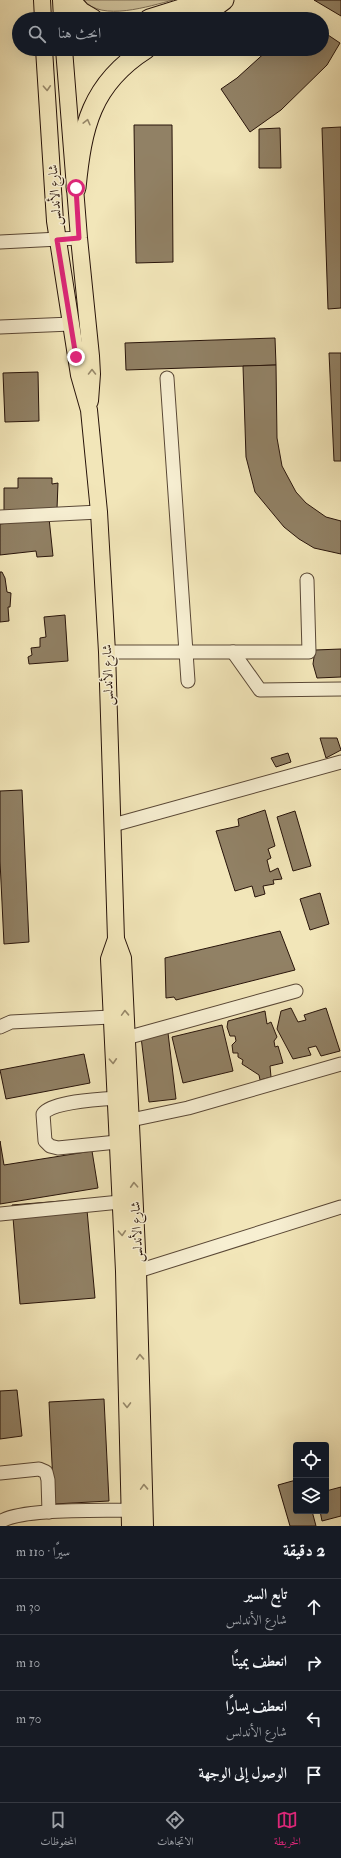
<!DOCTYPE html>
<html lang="ar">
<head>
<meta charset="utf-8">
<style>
  body { margin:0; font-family:"IM FELL Double Pica",Amiri,serif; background:#20242c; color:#f1f3f6; direction:rtl }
  .controls { position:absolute; right:12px; bottom:12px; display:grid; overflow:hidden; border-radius:4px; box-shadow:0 4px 16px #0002 }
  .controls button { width:36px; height:36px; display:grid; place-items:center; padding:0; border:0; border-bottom:1px solid #363941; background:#171b24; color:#f1f3f6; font:20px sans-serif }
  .stop { position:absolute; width:12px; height:12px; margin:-9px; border:3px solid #db2777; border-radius:50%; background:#fff }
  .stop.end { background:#db2777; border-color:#fff; box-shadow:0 1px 4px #0008 }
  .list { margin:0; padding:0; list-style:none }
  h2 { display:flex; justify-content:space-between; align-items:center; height:52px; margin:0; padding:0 16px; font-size:17px }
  h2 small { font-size:13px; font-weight:400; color:#9ea1a6 }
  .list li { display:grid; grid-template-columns:26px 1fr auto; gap:12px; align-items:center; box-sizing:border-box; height:56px; padding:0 16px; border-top:1px solid #363941 }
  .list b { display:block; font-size:15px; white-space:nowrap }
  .list p { margin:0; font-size:13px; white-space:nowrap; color:#9ea1a6 }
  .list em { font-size:13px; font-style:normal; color:#9ea1a6 }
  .icon { flex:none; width:22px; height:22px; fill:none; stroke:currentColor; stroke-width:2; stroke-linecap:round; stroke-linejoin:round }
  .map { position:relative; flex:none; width:341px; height:1526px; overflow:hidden; direction:ltr }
  .search { position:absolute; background:#171b24; box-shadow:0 4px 16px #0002; left:12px; right:12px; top:12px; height:44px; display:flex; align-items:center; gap:10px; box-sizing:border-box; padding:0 14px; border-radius:22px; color:#9ea1a6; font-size:15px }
  .sheet { height:276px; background:#171b24 }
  nav { display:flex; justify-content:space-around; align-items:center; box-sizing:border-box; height:56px; border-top:1px solid #363941; background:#171b24; font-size:11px; color:#9ea1a6 }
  nav a { display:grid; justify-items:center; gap:2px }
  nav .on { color:#db2777 }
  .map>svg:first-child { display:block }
</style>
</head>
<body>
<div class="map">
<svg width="341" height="1526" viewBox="0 0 341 1526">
  <rect width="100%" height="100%" fill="#f2e6b9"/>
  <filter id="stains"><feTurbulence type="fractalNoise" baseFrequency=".005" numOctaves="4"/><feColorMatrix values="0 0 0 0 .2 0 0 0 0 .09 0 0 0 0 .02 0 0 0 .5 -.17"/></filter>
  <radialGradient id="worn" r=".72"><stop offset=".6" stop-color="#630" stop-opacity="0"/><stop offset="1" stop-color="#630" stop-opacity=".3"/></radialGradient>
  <path fill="#d0c29b" stroke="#7c6b52" d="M84,0H173C150,6 101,22 84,0Z"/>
  <g fill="#918165" stroke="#28140a">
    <path d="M314,0H341V16Z"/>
    <path d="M322,31L340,43L327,65L281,110L250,132L221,89L237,78L269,49H322Z"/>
    <path d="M134,125H172L173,262L136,263Z"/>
    <path d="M341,127V308L328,309L322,128Z"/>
    <path d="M280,128L281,168H259V129Z"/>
    <path d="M275,338L276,365L126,370L125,343Z"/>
    <path d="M329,353H341V461H334Z"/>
    <path d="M276,365L277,438L282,466L296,492L306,503L326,517L341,521V554L314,548L299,539L284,527L255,492L246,457L243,366Z"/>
    <path d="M38,372L39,421L5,422L3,373Z"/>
    <path d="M18,478H52V484L58,483L57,509L4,511V488H18Z"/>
    <path d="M49,518L53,556L37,557L36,551L0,555V524Z"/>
    <path d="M0,572H2L5,578L7,592L11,593L10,607H8L9,621L0,622Z"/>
    <path d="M65,615L68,661L29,664L28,657L32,655L31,648L40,647V638L46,637L44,617Z"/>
    <path d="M341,649V677L317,678L313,664L315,650Z"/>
    <path d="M320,738H337L341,750L326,758Z"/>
    <path d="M288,753L291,762L276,767L271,758Z"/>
    <path d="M22,790L29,942L4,944L0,861V791Z"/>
    <path d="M265,810L275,846L268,849L271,858L267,860L270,872L278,868L282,879L273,880L274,884L263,886L265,894L255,897L252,886L235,891L216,831L239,826L238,819Z"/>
    <path d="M295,811L311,866L293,871L277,817Z"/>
    <path d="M320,893L329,924L310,930L300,899Z"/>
    <path d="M280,931L295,970L176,1000L174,997L166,998L165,958Z"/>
    <path d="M291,1008L298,1022L306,1020L304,1015L326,1008L340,1051L321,1056L316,1046L308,1048L311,1055L293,1059L277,1029L281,1011Z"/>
    <path d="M265,1011L267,1024L271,1022L277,1037L274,1041L275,1047L278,1046L283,1063L270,1066L271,1077L260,1080L259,1075L242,1064L243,1060L238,1057V1053H233L232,1045L236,1041L235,1036H230L227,1027L228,1021Z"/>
    <path d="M222,1025L233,1071L183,1083L172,1037Z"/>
    <path d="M168,1033L176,1099L149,1102L141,1037Z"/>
    <path d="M84,1054L90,1083L6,1099L0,1070Z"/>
    <path d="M0,1141L4,1165L92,1151L98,1188L0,1204Z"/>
    <path d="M86,1199L95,1298L20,1304L12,1205Z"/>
    <path d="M17,1390L22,1436L0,1439V1391Z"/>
    <path d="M104,1399L109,1501L54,1504L49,1402Z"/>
    <path d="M296,1480V1511H312L316,1526H290L278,1485Z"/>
    <path d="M341,1487V1516L322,1521L320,1511H326V1491Z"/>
  </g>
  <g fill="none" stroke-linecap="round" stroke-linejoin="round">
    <g stroke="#5a4836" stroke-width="15">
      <g id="minor">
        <path d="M0,242L79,238"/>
        <path d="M0,327L71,324"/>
        <path d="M167,378L188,681"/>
        <path d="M0,517L99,512"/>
        <path d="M107,652H309L307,580"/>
        <path d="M233,652L260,690L341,689"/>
        <path d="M113,825L341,762"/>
        <path d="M0,1027L11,1022L111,1017"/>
        <path d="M126,1038L296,991"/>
        <path d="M115,1098C98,1100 53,1101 43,1114L45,1141L50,1146L58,1148L117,1142"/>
        <path d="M131,1120L188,1108L341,1064"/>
        <path d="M0,1214L120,1202"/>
        <path d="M138,1271L341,1207"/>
        <path d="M0,1473L39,1469L46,1472L48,1480L49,1512"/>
        <path d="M0,1522C20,1508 101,1511 129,1510"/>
      </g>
    </g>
    <g stroke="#28140a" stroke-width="18">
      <g id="major">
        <path d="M42,0L43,19"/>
        <path d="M61,0L62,19"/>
        <path d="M44,49L55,221L79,375L89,410L99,512L107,652L116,939L109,959L124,1271L130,1526"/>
        <path d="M64,49L79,238L91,356L92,374L90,401"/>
        <path d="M116,939L123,958L138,1271L145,1526"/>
      </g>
    </g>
    <g stroke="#28140a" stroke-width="21">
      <g id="highway">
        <path d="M70,0L81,12L93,19"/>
        <path d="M149,19L181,9L198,0"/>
        <path d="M188,19L216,6L224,0"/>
        <path d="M76,188C82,127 91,84 146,49"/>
      </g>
    </g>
    <use href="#minor" stroke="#f7efd2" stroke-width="13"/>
    <use href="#major" stroke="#f2e6b9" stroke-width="16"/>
    <use href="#highway" stroke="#f2e6b9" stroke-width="19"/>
  </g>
  <defs><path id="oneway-chevron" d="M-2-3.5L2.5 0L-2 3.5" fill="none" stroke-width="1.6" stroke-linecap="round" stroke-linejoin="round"/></defs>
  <g stroke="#97886a">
    <use href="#oneway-chevron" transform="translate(47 88) rotate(87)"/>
    <use href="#oneway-chevron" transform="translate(87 122) rotate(-76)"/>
    <use href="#oneway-chevron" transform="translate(92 372) rotate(-90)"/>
    <use href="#oneway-chevron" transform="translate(125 1013) rotate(-92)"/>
    <use href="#oneway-chevron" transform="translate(113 1061) rotate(87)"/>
    <use href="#oneway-chevron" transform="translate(134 1185) rotate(-93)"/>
    <use href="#oneway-chevron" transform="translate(122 1233) rotate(87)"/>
    <use href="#oneway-chevron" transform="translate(140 1357) rotate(-92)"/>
    <use href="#oneway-chevron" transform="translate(127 1405) rotate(89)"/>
    <use href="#oneway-chevron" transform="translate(144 1487) rotate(-92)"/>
  </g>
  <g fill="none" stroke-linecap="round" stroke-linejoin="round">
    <path stroke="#db2777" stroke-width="5" d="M76,188L79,238L57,240L76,357"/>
  </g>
  <g text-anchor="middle" stroke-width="3" stroke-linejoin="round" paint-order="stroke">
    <g font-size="13" fill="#28140a" stroke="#f7efd2">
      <text transform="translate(54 195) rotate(-94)" y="5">شارع الأندلس</text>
      <text transform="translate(107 675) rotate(-92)" y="5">شارع الأندلس</text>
      <text transform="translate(136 1232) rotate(-93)" y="5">شارع الأندلس</text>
    </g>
  </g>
  <rect width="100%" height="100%" filter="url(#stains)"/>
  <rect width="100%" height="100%" fill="url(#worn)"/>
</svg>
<div class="controls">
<button><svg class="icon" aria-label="locate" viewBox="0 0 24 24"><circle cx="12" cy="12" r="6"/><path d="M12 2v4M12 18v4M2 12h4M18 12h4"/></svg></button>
<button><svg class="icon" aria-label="layers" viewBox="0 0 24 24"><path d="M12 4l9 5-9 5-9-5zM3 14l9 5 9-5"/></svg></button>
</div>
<div class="stop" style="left:76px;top:188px"></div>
<div class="stop end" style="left:76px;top:357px"></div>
<div class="search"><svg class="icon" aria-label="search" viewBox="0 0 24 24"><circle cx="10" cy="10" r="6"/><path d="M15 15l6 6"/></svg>ابحث هنا</div>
</div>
<section class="sheet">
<h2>2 دقيقة<small>سيرًا · 110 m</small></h2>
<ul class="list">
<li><svg class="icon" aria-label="ahead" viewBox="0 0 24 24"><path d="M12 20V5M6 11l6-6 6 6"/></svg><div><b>تابع السير</b><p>شارع الأندلس</p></div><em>30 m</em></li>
<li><svg class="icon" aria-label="right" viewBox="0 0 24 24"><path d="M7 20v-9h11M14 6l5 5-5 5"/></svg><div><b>انعطف يمينًا</b></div><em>10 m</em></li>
<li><svg class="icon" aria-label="left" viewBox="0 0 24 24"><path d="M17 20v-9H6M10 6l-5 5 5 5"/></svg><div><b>انعطف يسارًا</b><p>شارع الأندلس</p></div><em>70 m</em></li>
<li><svg class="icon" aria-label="arrive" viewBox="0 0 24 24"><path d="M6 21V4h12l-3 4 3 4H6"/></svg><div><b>الوصول إلى الوجهة</b></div></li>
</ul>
</section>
<nav>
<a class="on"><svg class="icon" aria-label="map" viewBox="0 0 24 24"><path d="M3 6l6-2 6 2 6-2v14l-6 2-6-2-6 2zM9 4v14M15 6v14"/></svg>الخريطة</a>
<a><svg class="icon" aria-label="directions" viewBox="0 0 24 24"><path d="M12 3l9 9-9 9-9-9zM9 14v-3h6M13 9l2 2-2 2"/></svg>الاتجاهات</a>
<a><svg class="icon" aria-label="saved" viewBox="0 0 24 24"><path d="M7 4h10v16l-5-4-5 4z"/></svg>المحفوظات</a>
</nav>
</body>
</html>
